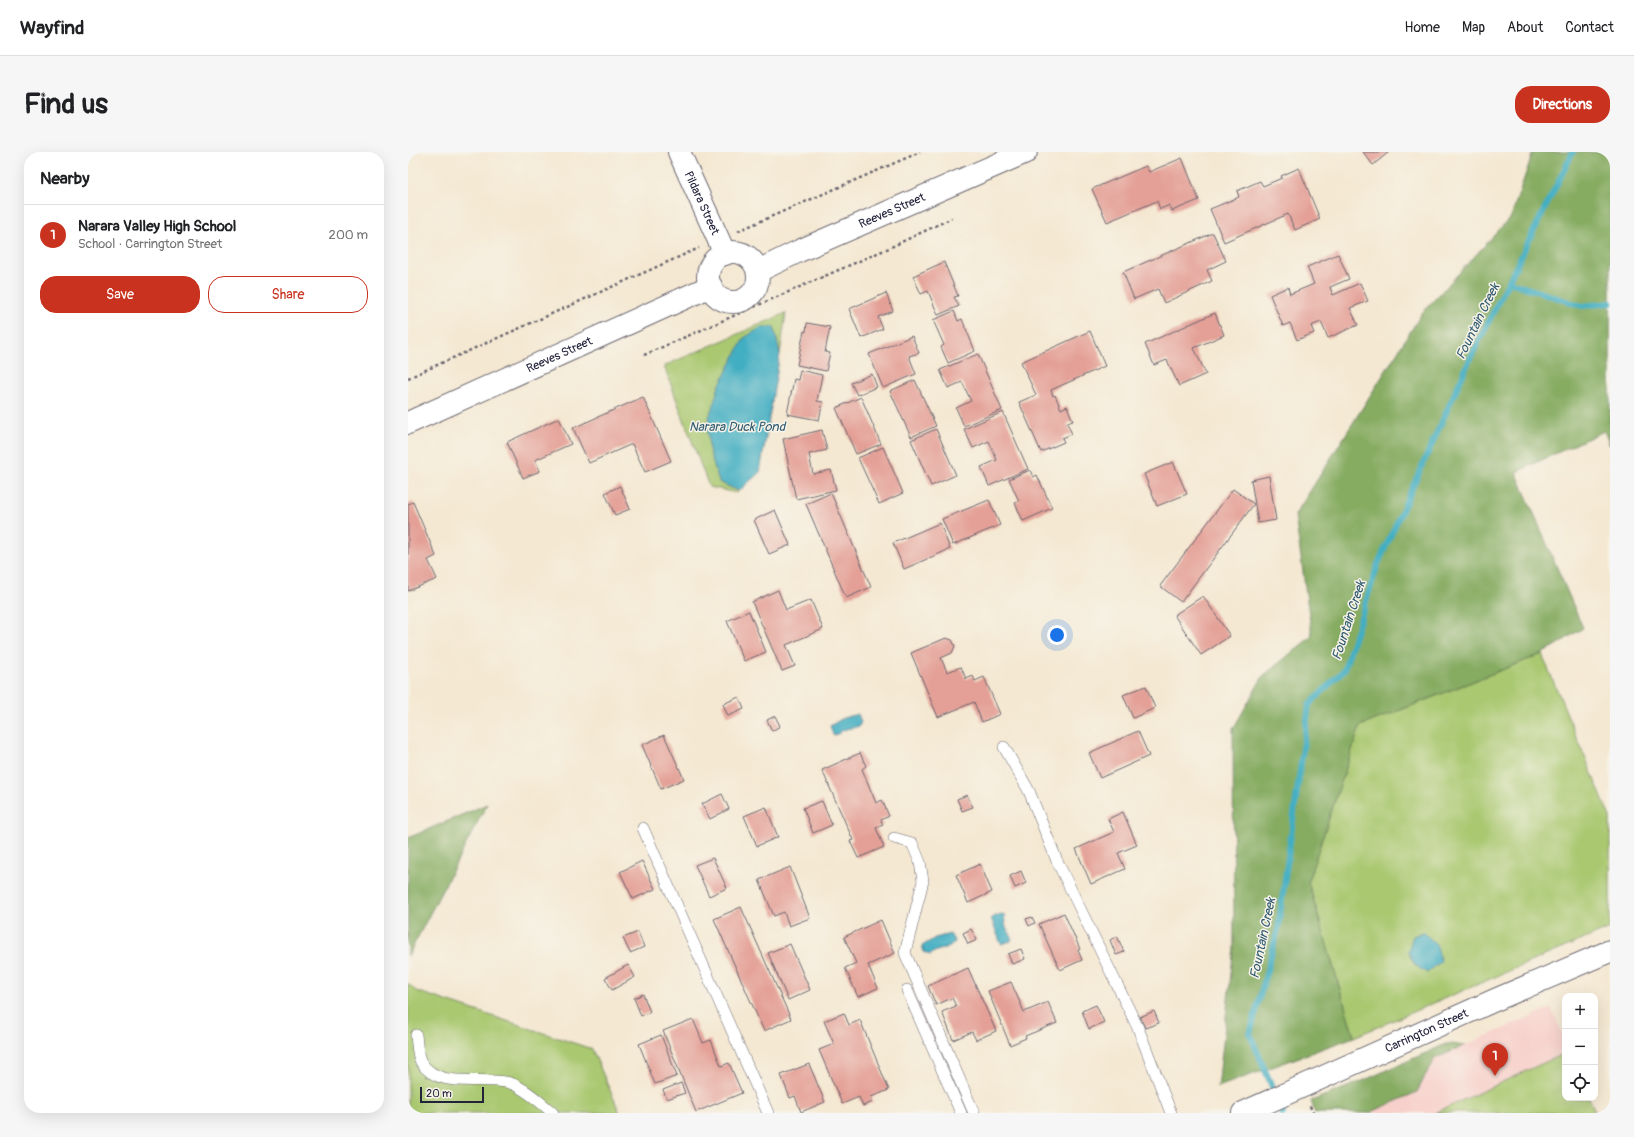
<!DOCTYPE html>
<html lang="en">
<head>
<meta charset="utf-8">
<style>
  body { margin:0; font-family:Pangolin,sans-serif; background:#f6f6f6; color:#202124 }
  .controls { position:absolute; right:12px; bottom:12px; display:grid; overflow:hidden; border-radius:8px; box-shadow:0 4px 16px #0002 }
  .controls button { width:36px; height:36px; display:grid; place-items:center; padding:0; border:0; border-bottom:1px solid #e0e0e0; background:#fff; color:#202124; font:20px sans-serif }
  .scale { position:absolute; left:12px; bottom:10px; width:64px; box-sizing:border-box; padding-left:4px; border:2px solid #22223b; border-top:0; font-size:11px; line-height:14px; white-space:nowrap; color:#22223b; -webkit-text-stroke:3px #f7f3e8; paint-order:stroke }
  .you { position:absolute; left:649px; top:483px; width:14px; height:14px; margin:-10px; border:3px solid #fff; border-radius:50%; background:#1a73e8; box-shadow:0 0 0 6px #1a73e833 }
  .badge { display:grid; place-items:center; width:26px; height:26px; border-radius:50%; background:#c8321e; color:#fff; font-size:13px; font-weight:700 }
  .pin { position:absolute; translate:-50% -33px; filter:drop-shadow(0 1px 2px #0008) }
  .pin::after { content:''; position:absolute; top:21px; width:14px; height:12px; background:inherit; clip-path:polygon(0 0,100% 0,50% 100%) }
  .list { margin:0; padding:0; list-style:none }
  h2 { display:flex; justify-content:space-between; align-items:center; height:52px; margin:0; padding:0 16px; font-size:17px }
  h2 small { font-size:13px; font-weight:400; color:#757577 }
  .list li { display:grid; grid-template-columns:26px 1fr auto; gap:12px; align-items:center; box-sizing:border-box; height:60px; padding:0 16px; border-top:1px solid #e0e0e0 }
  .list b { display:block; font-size:15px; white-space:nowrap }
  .list p { margin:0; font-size:13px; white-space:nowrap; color:#757577 }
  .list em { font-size:13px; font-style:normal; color:#757577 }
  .actions { display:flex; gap:8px; padding:12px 16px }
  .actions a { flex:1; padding:9px 0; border:1px solid #c8321e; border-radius:16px; text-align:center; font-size:14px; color:#c8321e }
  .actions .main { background:#c8321e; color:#fff }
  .icon { flex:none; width:22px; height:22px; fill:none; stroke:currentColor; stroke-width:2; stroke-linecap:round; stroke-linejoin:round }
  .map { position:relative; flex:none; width:1202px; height:961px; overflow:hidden; border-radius:16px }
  header { display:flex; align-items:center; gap:24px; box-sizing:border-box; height:56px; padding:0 20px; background:#fff; border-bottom:1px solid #e0e0e0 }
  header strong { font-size:19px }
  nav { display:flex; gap:22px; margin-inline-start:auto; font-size:14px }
  .intro { display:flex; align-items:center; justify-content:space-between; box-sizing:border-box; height:96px; padding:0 24px }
  h1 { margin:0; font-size:28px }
  .button { padding:10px 18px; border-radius:16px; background:#c8321e; color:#fff; font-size:14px; font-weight:700 }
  main { display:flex; gap:24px; padding:0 24px }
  aside { flex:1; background:#fff; border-radius:16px; box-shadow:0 4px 16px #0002 }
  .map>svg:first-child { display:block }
</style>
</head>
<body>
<header>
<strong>Wayfind</strong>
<nav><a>Home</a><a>Map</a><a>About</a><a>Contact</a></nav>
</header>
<div class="intro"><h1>Find us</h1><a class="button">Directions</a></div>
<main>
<aside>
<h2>Nearby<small></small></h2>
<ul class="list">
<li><span class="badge">1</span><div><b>Narara Valley High School</b><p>School · Carrington Street</p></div><em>200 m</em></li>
</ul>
<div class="actions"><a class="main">Save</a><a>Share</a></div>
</aside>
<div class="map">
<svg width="1202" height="961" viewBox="0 0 1202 961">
  <rect width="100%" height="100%" fill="#f7f3e8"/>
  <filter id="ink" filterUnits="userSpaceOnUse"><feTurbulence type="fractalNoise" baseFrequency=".025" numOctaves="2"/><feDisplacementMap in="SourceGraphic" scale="8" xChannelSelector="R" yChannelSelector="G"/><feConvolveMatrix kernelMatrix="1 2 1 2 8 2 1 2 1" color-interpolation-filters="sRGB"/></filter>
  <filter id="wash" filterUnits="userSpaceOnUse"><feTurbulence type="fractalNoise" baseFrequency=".012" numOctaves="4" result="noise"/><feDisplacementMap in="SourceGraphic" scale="16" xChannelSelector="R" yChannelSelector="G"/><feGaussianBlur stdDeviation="0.9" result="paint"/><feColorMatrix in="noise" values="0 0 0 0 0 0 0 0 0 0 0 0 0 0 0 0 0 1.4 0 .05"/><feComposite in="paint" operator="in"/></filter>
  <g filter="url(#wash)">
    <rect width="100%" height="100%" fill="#f4e8d2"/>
    <path fill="#f7d0cb" d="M1143,856L1157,887V946H1182L1189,961H961L1009,940L1026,907Z"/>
    <g fill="#a9c870" stroke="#667556">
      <path d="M378,161L372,202L366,175L311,330L331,339L329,341L301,335L256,214Z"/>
      <path d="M1134,502L1202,665V776L946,885L900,729L952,574Z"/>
      <path d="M0,831L8,839L184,897L212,961H0Z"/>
      <path d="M1157,901V946H1181L1188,961H1027Z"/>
    </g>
    <g fill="#86ac62" stroke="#54674e">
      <path d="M1125,0H1202V294L1196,279L1108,320L1175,476L1134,502L952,574L900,729L946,885L810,935L826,795L825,577L855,524L904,484L887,363L1014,161L1103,65Z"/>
      <path d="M79,652L0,804V686Z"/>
      <path d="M1038,892L1058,893L1026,907L1009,940L961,961H907L903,949L952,930Z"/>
    </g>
    <g fill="#43aec2" stroke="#32687e">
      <path d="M366,175L372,202L352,320L331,339L311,330L301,298L299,272L311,234L336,186L352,176Z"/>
      <path d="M450,562L453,570L451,574C447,576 442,576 438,577C432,579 431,583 425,583L422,574L435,566Z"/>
      <path d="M593,762L596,763L598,776L604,785L603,789L593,792L583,766Z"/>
      <path d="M1015,780L1028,792L1033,809L1019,821L1007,813L1000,800L1005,784Z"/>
      <path d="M542,782L547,790C541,797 530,796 522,803L516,800L514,794L527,786Z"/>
    </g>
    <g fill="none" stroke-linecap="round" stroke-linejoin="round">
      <g stroke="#43aec2" stroke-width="6">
        <path d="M1101,130L1174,154L1202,151"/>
        <path d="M875,961L842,882L870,777L901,553L936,518L970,412L1062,207L1165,0"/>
      </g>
    </g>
    <g id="blocks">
      <g fill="#e4a097">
        <path d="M955,0H981L965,13Z"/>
        <path d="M774,6L791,48L764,59L762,53L752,57L749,49L699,70L684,37L738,14L741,20Z"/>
        <path d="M891,16L912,67L887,78L880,62L816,90L802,57L831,45L829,39L852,29L855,34L874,26L873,24Z"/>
        <path d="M805,81L818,109L799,118L804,129L756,151L750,137L726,147L715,120Z"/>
        <path d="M930,102L941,127L922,135L925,143L952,131L960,149L942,156L950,173L920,186L913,170L903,174L906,181L889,188L882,171L875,174L862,143L880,135L882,142L906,132L899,115Z"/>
        <path d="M536,110L550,144L546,145L551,154L530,163L520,139L513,142L505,124Z"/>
        <path d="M478,141L485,159L470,165L475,177L453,186L441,157Z"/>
        <path d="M546,159L550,169L554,167L567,199L540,211L533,195L536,193L525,168Z"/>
        <path d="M807,161L816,183L786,196L798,222L771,234L759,208L746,213L737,192Z"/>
        <path d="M399,171L422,175L417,200L422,201L418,219L389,213L396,179L398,180Z"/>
        <path d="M682,179L697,214L643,238L645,244L647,243L653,257L659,254L665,269L659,271L664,282L654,286L656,290L633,300L611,250L628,243L613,210Z"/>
        <path d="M504,184L511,201L501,204L508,222L475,236L461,202Z"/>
        <path d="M570,202L594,258L556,274L548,256L563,249L554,230L540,236L532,218Z"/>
        <path d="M392,218L414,223L409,249L415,250L411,268L379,262L386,227L390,228Z"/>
        <path d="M464,222L469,235L449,243L443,231Z"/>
        <path d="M507,228L528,274L503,285L482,239Z"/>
        <path d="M235,245L263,309L237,320L224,292L181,311L165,276Z"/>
        <path d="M453,245L473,292L448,302L428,256Z"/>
        <path d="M595,260L620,317L581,334L573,315L589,308L581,289L565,296L556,277Z"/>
        <path d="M151,266L163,292L127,308L132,319L115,326L99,290Z"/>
        <path d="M528,277L548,323L523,334L503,288Z"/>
        <path d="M414,278L419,298L401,302L405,322L423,318L428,338L388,347L375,287Z"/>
        <path d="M475,295L495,341L471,352L450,306Z"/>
        <path d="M765,310L779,342L749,354L736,322Z"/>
        <path d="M622,318L625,325L629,323L644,356L615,369L607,351L611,349L601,327Z"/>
        <path d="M861,324L868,368L850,371L843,328Z"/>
        <path d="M212,334L222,357L207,363L197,341Z"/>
        <path d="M825,337L846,352L773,450L752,434Z"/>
        <path d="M423,341L463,435L438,446L398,352Z"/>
        <path d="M581,348L592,373L545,393L534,367Z"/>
        <path d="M5,350L28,404L20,408L29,427L0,439V352Z"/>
        <path d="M367,358L382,393L361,402L346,368Z"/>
        <path d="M532,371L542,397L496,417L485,391Z"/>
        <path d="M370,438L378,458L403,448L415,477L378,493L387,514L374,519L344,450Z"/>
        <path d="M795,444L822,484L793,503L766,463Z"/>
        <path d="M341,459L358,500L336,509L319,469Z"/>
        <path d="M538,486L544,488L547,494L544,501L533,506L539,520L553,515L558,527L565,524L567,529L576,525L592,562L574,570L566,550L530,565L503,501Z"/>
        <path d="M738,534L747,556L725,566L715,543Z"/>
        <path d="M331,545L336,557L320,564L315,552Z"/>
        <path d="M367,564L372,574L364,579L359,568Z"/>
        <path d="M730,579L741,604L692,626L681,601Z"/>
        <path d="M256,583L276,627L253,637L234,593Z"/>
        <path d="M452,601L458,614L454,617L468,651L474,648L481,664L473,668L475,673L468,676L476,695L450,706L442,689L445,688L414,618Z"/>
        <path d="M314,642L321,657L302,667L294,652Z"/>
        <path d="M559,643L565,655L554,659L549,647Z"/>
        <path d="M414,649L424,673L405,681L395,656Z"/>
        <path d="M358,655L370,685L349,694L336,664Z"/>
        <path d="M715,660L729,693L710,701L717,717L683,732L668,697L706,680L700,667Z"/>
        <path d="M305,706L319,736L301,744L287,713Z"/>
        <path d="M234,709L247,737L225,747L212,720Z"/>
        <path d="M572,712L584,740L560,751L548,723Z"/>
        <path d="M382,715L402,766L381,774L376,760L366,764L351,728Z"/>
        <path d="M613,719L618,731L607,736L602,724Z"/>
        <path d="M333,755L383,867L356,879L306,767Z"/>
        <path d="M656,761L672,797L670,798L674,808L652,818L631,772Z"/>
        <path d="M624,765L627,771L621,774L618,767Z"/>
        <path d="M473,768L487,801L460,813L470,836L450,845L437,816L448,811L436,785Z"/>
        <path d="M563,777L569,788L560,792L555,781Z"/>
        <path d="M230,780L236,795L222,801L215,786Z"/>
        <path d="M709,784L716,800L708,803L702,788Z"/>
        <path d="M382,792L402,838L380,848L360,801Z"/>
        <path d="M613,797L617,807L604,812L600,802Z"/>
        <path d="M220,813L227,825L204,838L197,826Z"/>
        <path d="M560,816L588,879L568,888L564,880L545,888L534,860L548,854L544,846L528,853L520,834Z"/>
        <path d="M603,830L616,860L640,850L649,871L617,884L618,886L602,893L580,839Z"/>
        <path d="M235,842L242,860L233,864L226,846Z"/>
        <path d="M688,853L696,870L681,877L674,859Z"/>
        <path d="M746,859L751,871L737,876L732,865Z"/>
        <path d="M436,861L441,873L452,868L481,938L463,945L465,950L455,954L451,945L434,952L411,898L426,892L416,869Z"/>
        <path d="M285,867L295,891L303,888L313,914L321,911L334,941L288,960L255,879Z"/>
        <path d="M253,883L269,924L247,932L231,892Z"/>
        <path d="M401,912L417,950L393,960L387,944L382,946L373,923Z"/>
        <path d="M273,931L277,941L259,947L255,938Z"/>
      </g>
    </g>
  </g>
  <g filter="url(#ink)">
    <use href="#blocks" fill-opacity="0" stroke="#6c6770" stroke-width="1"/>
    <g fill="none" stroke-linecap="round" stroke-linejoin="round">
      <g stroke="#6c6770" stroke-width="12">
        <g id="lane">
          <path d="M596,595L621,639L649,709L730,876L763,961"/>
          <path d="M235,676L360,961"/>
          <path d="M486,686L504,691L512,710L515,729L497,801L566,961"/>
          <path d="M499,838L553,961"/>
          <path d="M8,883C9,890 9,903 13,910C31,939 73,923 102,931C117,936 133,951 145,961"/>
        </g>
      </g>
      <g stroke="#6c6770" stroke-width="24">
        <g id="street">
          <path id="s1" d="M271,0L317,102"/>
          <path id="s2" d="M350,119L391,99L618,0"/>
          <path id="s3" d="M835,961L1087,848L1202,799"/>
        </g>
      </g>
      <g stroke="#6c6770" stroke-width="24">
        <g id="secondary">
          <circle cx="325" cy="125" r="25"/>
          <path id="s4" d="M0,271L303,134"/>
        </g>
      </g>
      <g stroke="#6c6770" stroke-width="2.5" stroke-dasharray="3 3" stroke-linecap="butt">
        <path d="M330,79L512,0"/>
        <path d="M236,203L481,96L544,66"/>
        <path d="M0,226L291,96"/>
        <path d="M902,954L905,961"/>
      </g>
      <use href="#lane" stroke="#fff" stroke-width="11"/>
      <use href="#street" stroke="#fff" stroke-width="22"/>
      <use href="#secondary" stroke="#fff" stroke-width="22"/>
    </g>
  </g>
  <g text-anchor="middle" stroke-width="3" stroke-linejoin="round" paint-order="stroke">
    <g font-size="12" fill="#22223b" stroke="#f7f3e8">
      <text dy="4" stroke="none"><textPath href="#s1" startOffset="56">Pildara Street</textPath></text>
      <text dy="4" stroke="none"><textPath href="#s2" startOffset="147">Reeves Street</textPath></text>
      <text dy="4" stroke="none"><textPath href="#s4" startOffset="166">Reeves Street</textPath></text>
      <text dy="4" stroke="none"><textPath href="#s3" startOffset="201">Carrington Street</textPath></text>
    </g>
    <g font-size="13" font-style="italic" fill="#2f5a71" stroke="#f7f3e8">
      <text transform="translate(1069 169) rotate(-64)" y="5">Fountain Creek</text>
      <text x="329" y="279">Narara Duck Pond</text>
      <text transform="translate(940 468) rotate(-72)" y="5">Fountain Creek</text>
      <text transform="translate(854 786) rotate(-78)" y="5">Fountain Creek</text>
    </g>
  </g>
</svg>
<div class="controls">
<button>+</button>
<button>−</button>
<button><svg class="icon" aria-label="locate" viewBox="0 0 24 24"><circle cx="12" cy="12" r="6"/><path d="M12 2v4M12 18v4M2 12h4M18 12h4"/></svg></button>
</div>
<div class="scale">20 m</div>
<div class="you"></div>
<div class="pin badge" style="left:1087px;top:924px">1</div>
</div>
</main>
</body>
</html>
